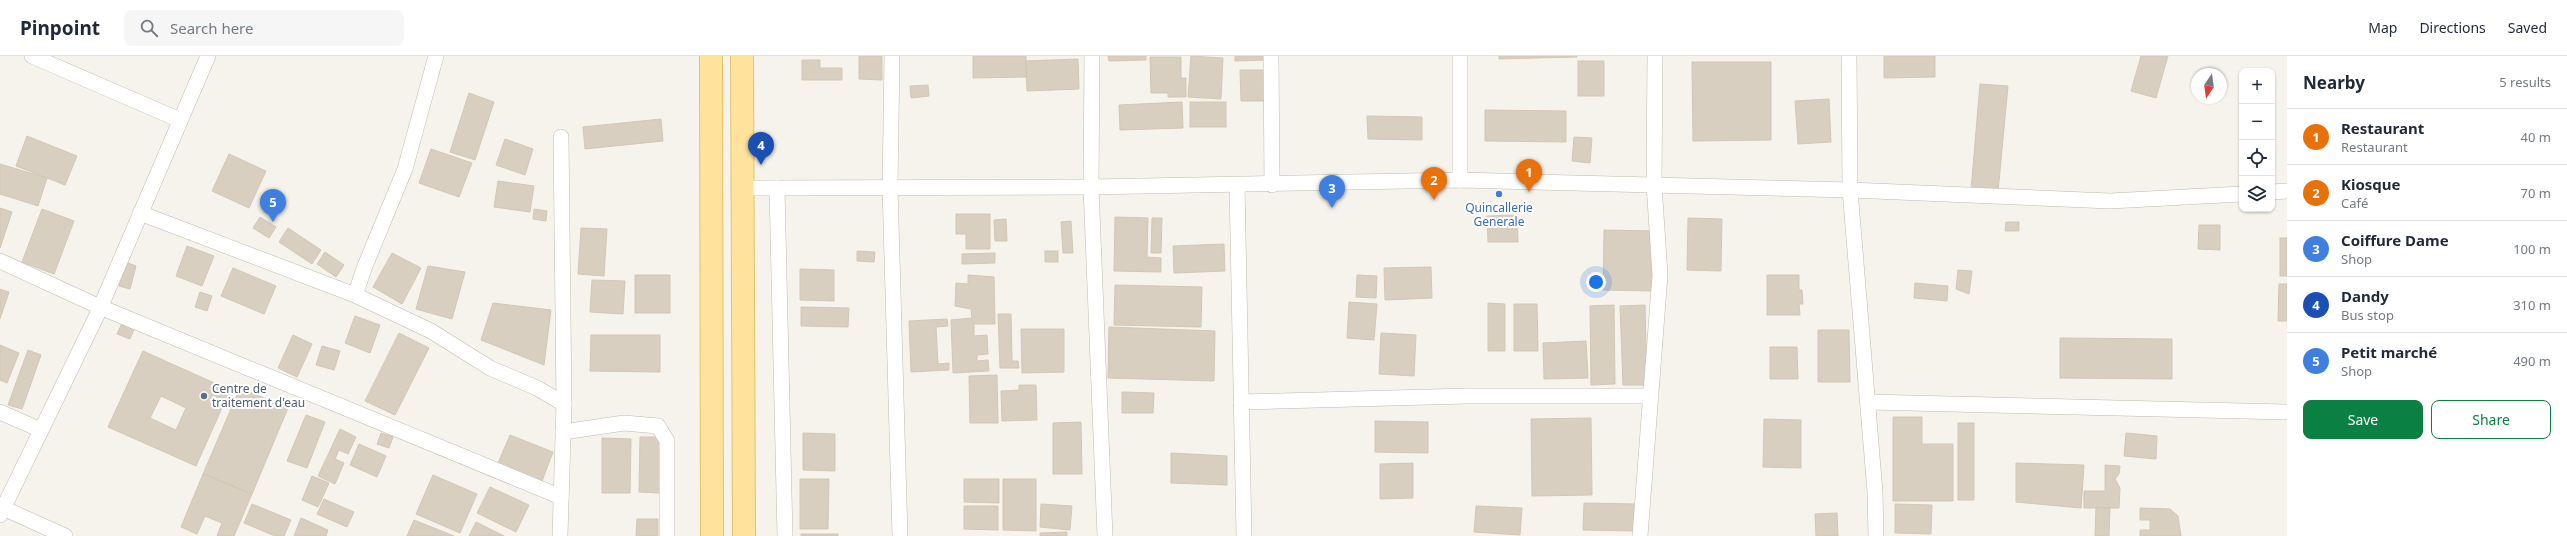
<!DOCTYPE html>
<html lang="en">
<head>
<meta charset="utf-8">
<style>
  body { margin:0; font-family:"Noto Sans",sans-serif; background:#f6f6f7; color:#1f2937 }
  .controls { position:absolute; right:12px; top:12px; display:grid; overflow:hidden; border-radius:8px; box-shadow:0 1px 3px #0004 }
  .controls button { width:36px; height:36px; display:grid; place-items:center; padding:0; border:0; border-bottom:1px solid #e0e1e3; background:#fff; color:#1f2937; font:20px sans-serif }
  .compass { position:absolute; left:2191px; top:12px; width:36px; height:36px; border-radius:50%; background:#fff; box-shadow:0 1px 3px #0004; rotate:193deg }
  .you { position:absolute; left:1596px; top:226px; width:14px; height:14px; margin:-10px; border:3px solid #fff; border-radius:50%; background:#1a73e8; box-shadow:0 0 0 6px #1a73e833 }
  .badge { display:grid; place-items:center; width:26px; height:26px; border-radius:50%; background:#0b8043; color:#fff; font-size:13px; font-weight:700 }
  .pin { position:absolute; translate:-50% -33px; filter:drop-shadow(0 1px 2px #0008) }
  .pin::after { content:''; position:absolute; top:21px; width:14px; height:12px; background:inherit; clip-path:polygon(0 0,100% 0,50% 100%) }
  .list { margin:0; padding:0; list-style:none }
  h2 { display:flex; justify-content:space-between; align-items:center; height:52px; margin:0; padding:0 16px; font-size:17px }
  h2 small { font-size:13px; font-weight:400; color:#747a83 }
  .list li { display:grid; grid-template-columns:26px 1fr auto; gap:12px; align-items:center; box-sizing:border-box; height:56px; padding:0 16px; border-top:1px solid #e0e1e3 }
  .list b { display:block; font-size:15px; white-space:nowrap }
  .list p { margin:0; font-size:13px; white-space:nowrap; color:#747a83 }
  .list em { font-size:13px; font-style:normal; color:#747a83 }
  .actions { display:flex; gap:8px; padding:12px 16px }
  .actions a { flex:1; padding:9px 0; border:1px solid #0b8043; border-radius:8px; text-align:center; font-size:14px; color:#0b8043 }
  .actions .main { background:#0b8043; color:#fff }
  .icon { flex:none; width:22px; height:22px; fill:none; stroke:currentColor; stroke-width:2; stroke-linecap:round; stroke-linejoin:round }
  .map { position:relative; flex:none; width:2287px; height:480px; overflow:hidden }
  header { display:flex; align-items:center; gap:24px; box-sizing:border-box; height:56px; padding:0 20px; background:#fff; border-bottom:1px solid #e0e1e3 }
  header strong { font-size:19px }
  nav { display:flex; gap:22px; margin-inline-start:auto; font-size:14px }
  .search { width:280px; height:36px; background:#f6f6f7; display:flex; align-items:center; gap:10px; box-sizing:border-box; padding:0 14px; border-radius:8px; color:#747a83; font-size:15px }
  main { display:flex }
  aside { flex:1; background:#fff }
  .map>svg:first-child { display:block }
</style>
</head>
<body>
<header>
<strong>Pinpoint</strong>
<div class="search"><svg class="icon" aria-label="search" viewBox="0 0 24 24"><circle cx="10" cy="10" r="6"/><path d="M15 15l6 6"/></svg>Search here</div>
<nav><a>Map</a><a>Directions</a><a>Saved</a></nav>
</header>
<main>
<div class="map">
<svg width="2287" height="480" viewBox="0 0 2287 480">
  <rect width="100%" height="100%" fill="#f6f3ec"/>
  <g fill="#d8cfc1" stroke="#d3c7b4" fill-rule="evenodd">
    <path d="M859,0H882V24L859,23Z"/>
    <path d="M973,0H1026V21L973,22Z"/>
    <path d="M1108,0H1146V4L1109,5Z"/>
    <path d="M1191,0L1223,2L1221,43L1188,41Z"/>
    <path d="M1235,0H1268V4L1235,5Z"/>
    <path d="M1499,0H1577V1L1499,3Z"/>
    <path d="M1884,0H1935V21L1884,22Z"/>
    <path d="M2141,0H2168L2156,42L2131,35Z"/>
    <path d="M1150,1H1181V22H1186V41H1168V37H1151Z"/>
    <path d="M1078,3L1079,33L1027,35L1026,5Z"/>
    <path d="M802,4H820V12H842V24H802Z"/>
    <rect x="1578" y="5" width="26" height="35"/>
    <path d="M1692,6H1771V84L1693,85Z"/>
    <path d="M1240,14H1268L1269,45H1241Z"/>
    <path d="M1980,28L2008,30L1998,136L1971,134Z"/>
    <path d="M928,29L929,40L911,42L910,30Z"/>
    <path d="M469,37L494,46L475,104L450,96Z"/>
    <path d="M1829,43L1831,86L1798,88L1795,45Z"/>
    <path d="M1182,46L1183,72L1120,74L1119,49Z"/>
    <rect x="1190" y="46" width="36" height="25"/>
    <path d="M1485,54L1566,55V86L1485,85Z"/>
    <path d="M1367,60L1422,61V84L1368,83Z"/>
    <path d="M661,63L663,85L585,93L583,71Z"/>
    <path d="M27,80L77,100L65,129L16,110Z"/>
    <path d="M1574,81L1592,82L1590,107L1572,105Z"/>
    <path d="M505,83L533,93L525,119L496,109Z"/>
    <path d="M431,93L472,107L459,141L419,127Z"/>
    <path d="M229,98L266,115L249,152L212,135Z"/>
    <path d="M0,108L47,122L38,150L0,138Z"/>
    <path d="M498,125L534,130L530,156L494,151Z"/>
    <path d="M0,152L12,156L0,192Z"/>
    <path d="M42,153L74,165L54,218L22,206Z"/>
    <path d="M534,153L547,155L546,165L533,163Z"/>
    <path d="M956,158H990V193H966V178H956Z"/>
    <path d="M1517,159L1518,186H1488L1487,160Z"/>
    <path d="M260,161L276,171L269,182L253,172Z"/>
    <path d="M1115,161L1148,162L1147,201L1161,202V216L1114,215Z"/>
    <path d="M1152,162H1162L1161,197H1151Z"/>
    <path d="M1688,162L1722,163L1721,215L1687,214Z"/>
    <path d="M1006,163L1007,185H995L994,164Z"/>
    <path d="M1071,165L1073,197H1063L1061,166Z"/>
    <path d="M2006,166H2019V175H2005Z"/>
    <path d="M2199,169H2220V194L2198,193Z"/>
    <path d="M288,172L321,194L312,208L279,186Z"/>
    <path d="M581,172L607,173L604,220L578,218Z"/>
    <path d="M1604,174L1654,175V235L1603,234Z"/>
    <rect x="2280" y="182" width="7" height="38"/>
    <path d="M1224,188L1225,215L1174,217L1173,190Z"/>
    <path d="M187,190L214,200L202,230L176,220Z"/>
    <path d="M857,195L875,196L874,206L857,205Z"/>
    <rect x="1045" y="195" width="13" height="11"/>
    <path d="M325,196L344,209L336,221L317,208Z"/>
    <path d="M392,197L421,212L402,248L373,231Z"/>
    <path d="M995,197V207L962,208V198Z"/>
    <path d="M126,206L136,210L130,233L119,230Z"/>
    <path d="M428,210L465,216L452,263L416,253Z"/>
    <path d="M1431,211L1432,242L1385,244L1384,212Z"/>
    <path d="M233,212L276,230L264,258L221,240Z"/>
    <path d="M800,213L834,214V245L800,244Z"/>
    <path d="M1958,214L1972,215L1969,238L1956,233Z"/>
    <rect x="635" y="219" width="35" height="38"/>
    <path d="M968,219L994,221L995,268H974V280L987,279L988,298L977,299V305L988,304L989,315L953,317L951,264L972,262L971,253L955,250L956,227L968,228Z"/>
    <path d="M1357,219L1377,220L1376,242L1356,241Z"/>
    <path d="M1767,219H1799V234H1802L1803,248H1799L1800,259H1767Z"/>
    <path d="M592,224L625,225L623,258L590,256Z"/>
    <path d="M1915,227L1948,230L1947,245L1914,242Z"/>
    <path d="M2279,228H2287V265H2278Z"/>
    <path d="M1115,229L1202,231L1201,271L1114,269Z"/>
    <path d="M0,233L9,236L0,263Z"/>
    <path d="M200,236L212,240L207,255L195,251Z"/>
    <path d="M1349,246L1377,248L1374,284L1347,282Z"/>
    <path d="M493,247L551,254L544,309L481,284Z"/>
    <path d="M1488,247L1505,248V295H1488Z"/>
    <path d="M1514,248H1537L1538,295H1514Z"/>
    <path d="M1614,249L1615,328L1591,329L1590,250Z"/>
    <path d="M1645,249L1647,329H1623L1620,250Z"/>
    <path d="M801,251L849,252L848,271L801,270Z"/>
    <path d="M998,258H1011L1012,305H1018L1019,312H1000Z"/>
    <path d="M355,260L380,269L370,297L345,287Z"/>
    <path d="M947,263L948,270L936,271L938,308L949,307V314L911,316L909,265Z"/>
    <path d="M122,267L134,273L130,283L117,278Z"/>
    <path d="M1109,271L1215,275L1214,325L1108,322Z"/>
    <path d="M1021,273H1064V316L1022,317Z"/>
    <path d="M1818,274H1849L1850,326H1818Z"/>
    <path d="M399,277L429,292L395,359L365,345Z"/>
    <path d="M1381,277L1416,279L1414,320L1379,318Z"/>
    <path d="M293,279L312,288L297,321L278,312Z"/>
    <path d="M591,279H660V316L590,315Z"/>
    <path d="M2060,282L2172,283V323L2060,322Z"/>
    <path d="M1586,285L1588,322L1544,323L1543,287Z"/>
    <path d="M0,289L19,297L7,327L0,324Z"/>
    <path d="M322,290L340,295L334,314L316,309Z"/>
    <path d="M1770,291H1797L1798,323H1770Z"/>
    <path d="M28,294L41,299L22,353L8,349Z"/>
    <path d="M143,295L230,334L196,410L108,371ZM161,340L186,352L176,374L150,362Z"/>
    <path d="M997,319L998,367H970L969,320Z"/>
    <path d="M1019,329H1036L1037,364L1002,365L1001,335L1019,334Z"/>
    <path d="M240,332L288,352L252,438L203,418Z"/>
    <path d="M1122,336L1154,337L1153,357H1122Z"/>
    <path d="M306,359L325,366L307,412L287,405Z"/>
    <path d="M1893,361H1922V388H1953V445H1893Z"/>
    <path d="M1591,362L1592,439L1532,440L1531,363Z"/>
    <path d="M1764,363L1801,364V412L1763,411Z"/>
    <path d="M1375,365L1428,366V397L1375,396Z"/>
    <path d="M1081,366L1082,418H1053V367Z"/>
    <rect x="1958" y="367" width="16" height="77"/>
    <path d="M340,373L356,381L348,398L339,394L335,403L344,407L335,428L318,420Z"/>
    <path d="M381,377L393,381L389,392L377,388Z"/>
    <path d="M803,377L835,378V415L803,414Z"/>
    <path d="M2126,377L2157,380L2156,403L2124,400Z"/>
    <path d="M510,379L553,396L542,425L498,407Z"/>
    <path d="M640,381H661L660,437L639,436Z"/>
    <path d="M602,382L631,383L630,437H602Z"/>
    <path d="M359,388L386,400L377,421L350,409Z"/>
    <path d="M1171,397L1227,400V429L1171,427Z"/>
    <path d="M1413,407V442L1380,443V408Z"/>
    <path d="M2016,407L2084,409L2081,452L2016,446Z"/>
    <path d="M2105,409L2120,410L2119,418L2115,423L2120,432L2119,452H2084V435H2105Z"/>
    <path d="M203,418L252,438L234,480H217L222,467L205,460L197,478L181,471Z"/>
    <path d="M433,419L477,438L460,477L416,458Z"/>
    <path d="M312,420L329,427L318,451L302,444Z"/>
    <path d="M800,423H829L828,473H800Z"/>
    <path d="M964,423H999V447L964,446Z"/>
    <path d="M1003,423H1036V475L1003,474Z"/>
    <path d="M490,431L529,449L516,476L477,457Z"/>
    <path d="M324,443L354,456L347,471L317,458Z"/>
    <path d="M1584,447L1634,448V475L1583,474Z"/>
    <path d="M252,448L291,464L284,480H275L244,467Z"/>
    <path d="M1041,448L1072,450L1070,474L1040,471Z"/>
    <path d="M1895,448L1932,449L1931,478L1895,477Z"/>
    <path d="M964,450H998V474L964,473Z"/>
    <path d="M1476,450L1522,452L1520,479L1474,476Z"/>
    <path d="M2096,451L2110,452L2109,480H2095Z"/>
    <path d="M2140,452L2170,453L2178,460L2181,480H2140V474H2150V464H2140Z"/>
    <path d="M1837,457L1838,480H1816L1815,458Z"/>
    <path d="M301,462L328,474L326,480H294Z"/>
    <path d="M637,463H658V480H636Z"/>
    <path d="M414,464L454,480H407Z"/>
    <path d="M476,466L504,480H469Z"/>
    <path d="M1067,476V480H1040V477Z"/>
    <rect x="801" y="478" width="37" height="2"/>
  </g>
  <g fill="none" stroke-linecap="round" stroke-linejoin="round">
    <g stroke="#c2bbae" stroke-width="16">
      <g id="street">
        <path d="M32,0L180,64"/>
        <path d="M436,0L405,113L365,210L355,239L431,275L490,312L537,332L564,348"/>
        <path d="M892,0L890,132L900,480"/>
        <path d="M1092,0L1091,131L1105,480"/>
        <path d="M1271,0L1272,129"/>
        <path d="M1849,0L1850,134L1875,436L1876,480"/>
        <path d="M1460,124V0"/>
        <path d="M1237,129L1244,480"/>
        <path d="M742,132L1091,131L1460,124L1850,134L2110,145L2242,138"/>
        <path d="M777,132L785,480"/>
        <path d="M2272,136L2287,135"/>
        <path d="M140,157L355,239"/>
        <path d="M0,205L100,251L561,441"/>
        <path d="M1241,346L1467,340H1649"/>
        <path d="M1868,346L2287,356"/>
        <path d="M0,356L41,374"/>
        <path d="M563,376L624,367L658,370L667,385V480"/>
        <path d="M3,452L65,480"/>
        <path d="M0,459L97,259L208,0"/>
        <path d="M560,480L564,348L561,81"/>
        <path d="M1640,480L1660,219L1654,128L1655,0"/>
      </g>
    </g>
    <g stroke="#e6c16a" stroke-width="24">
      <g id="primary">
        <path d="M711,0L712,480"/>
        <path d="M742,0L744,480"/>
      </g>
    </g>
    <use href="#street" stroke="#fff" stroke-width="15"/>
    <use href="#primary" stroke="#ffe39c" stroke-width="22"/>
  </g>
  <circle fill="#3f7fe0" stroke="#fff" stroke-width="1.5" cx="1499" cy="138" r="4"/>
  <circle fill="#5c6f8a" stroke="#fff" stroke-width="1.5" cx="204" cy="340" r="4"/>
  <g text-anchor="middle" stroke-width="4" stroke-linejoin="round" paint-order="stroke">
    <g font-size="12" fill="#366cbe" stroke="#fff">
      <text x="1499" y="156">Quincallerie<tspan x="1499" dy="14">Generale</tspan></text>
    </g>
    <g font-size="12" fill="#4e5e75" stroke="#fff" text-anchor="start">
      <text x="212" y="337">Centre de<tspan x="212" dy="14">traitement d'eau</tspan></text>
    </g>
  </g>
</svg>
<div class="controls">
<button>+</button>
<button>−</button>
<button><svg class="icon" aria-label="locate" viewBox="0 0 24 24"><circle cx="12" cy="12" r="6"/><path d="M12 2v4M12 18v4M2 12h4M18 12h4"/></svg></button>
<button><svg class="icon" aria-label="layers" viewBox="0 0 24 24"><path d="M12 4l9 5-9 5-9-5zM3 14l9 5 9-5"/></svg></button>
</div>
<svg class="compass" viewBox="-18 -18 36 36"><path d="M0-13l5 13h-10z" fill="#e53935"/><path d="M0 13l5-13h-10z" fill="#747a83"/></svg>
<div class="you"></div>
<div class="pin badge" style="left:1529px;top:136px;background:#e8710a">1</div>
<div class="pin badge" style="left:1434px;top:144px;background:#e8710a">2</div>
<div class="pin badge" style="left:1332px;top:152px;background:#3f7fe0">3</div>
<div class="pin badge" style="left:761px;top:109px;background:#1a4fb4">4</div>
<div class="pin badge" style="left:273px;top:166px;background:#3f7fe0">5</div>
</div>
<aside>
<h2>Nearby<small>5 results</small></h2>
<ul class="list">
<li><span class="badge" style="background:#e8710a">1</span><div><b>Restaurant</b><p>Restaurant</p></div><em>40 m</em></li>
<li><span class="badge" style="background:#e8710a">2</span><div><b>Kiosque</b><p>Café</p></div><em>70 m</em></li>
<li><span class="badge" style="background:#3f7fe0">3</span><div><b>Coiffure Dame</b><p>Shop</p></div><em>100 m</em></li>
<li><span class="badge" style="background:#1a4fb4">4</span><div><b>Dandy</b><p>Bus stop</p></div><em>310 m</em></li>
<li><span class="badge" style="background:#3f7fe0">5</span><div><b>Petit marché</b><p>Shop</p></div><em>490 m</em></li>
</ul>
<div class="actions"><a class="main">Save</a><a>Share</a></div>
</aside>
</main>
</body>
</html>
